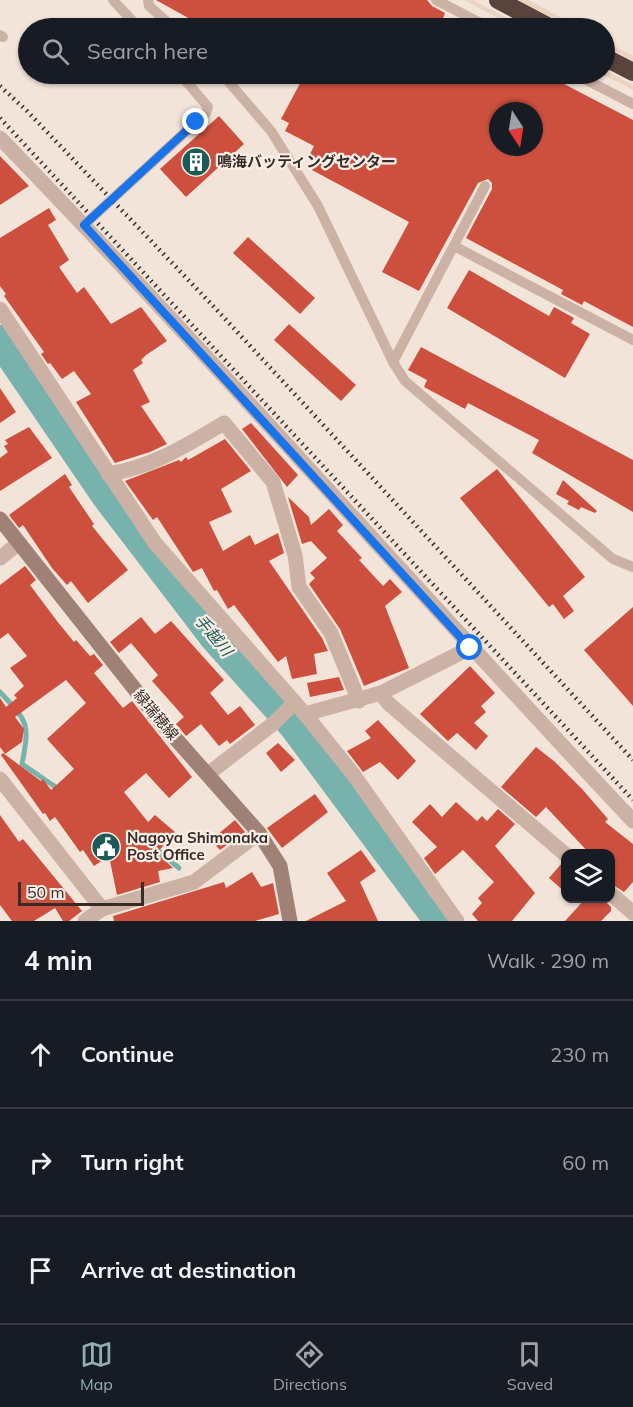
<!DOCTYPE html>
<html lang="en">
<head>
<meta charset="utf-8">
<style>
  body { margin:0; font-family:Mulish,"Noto Sans JP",sans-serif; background:#20242c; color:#f1f3f6 }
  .controls { position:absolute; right:18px; bottom:18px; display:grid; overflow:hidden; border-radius:12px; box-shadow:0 2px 4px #0004 }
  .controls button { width:54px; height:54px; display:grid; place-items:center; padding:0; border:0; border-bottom:2px solid #363941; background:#171b24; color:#f1f3f6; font:30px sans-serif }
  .compass { position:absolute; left:489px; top:102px; width:54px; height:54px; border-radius:50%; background:#171b24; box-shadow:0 2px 4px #0004; rotate:168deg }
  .scale { position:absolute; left:18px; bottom:15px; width:126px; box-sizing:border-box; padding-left:6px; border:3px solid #372a27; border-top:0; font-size:16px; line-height:21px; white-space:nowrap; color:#372a27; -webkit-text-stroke:4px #faefe7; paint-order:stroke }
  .stop { position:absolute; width:18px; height:18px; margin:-14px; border:4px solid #1a73e8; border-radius:50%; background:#fff }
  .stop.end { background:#1a73e8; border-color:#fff; box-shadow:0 2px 6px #0008 }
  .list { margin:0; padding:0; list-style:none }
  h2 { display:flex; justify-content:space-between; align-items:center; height:78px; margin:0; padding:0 24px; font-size:26px }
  h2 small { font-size:20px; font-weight:400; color:#9ea1a6 }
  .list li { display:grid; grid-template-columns:39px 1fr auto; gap:18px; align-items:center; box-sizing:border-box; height:108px; padding:0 24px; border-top:2px solid #363941 }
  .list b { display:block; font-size:22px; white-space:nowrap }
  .list em { font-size:20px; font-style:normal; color:#9ea1a6 }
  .icon { flex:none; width:33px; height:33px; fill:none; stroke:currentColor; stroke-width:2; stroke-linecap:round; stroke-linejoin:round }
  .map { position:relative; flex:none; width:633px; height:921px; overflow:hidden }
  .search { position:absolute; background:#171b24; box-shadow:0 2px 4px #0004; left:18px; right:18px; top:18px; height:66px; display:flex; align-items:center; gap:15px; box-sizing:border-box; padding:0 21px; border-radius:33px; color:#9ea1a6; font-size:22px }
  .sheet { height:402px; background:#171b24 }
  nav { display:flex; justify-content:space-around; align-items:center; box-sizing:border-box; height:84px; border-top:2px solid #363941; background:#171b24; font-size:16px; color:#9ea1a6 }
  nav a { display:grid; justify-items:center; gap:3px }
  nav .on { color:#90afaf }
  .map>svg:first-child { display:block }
</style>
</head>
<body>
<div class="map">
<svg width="633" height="921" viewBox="0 0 633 921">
  <rect width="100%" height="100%" fill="#f3e4da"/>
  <g fill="#ecd3c0">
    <path d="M464,0H473L527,28H517Z"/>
    <path d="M518,0H528L582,28H572Z"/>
    <path d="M604,41L633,56V61L605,46Z"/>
    <path d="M605,70L633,85V90L602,74Z"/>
  </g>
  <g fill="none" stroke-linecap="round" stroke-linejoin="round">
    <g stroke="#77b2ad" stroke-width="5">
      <path d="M0,692C28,722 30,723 22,764L60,790"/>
      <path d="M155,848L179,868"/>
    </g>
    <path stroke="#77b2ad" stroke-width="30" d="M0,340L107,497L214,637L293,725L439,921"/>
  </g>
  <g fill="#cd503e" fill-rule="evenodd">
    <path d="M156,0H427L432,6L445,13L443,18L462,28H196L199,24Z"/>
    <path d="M305,74H545L633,120V327L584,301L582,305L561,294L563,290L466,238L492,189V183L488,179L478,183L419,291L382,272L409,222L312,170L316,162L308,158L314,146L285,131L289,123L281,119ZM498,111H534V147H498Z"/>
    <path d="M219,116L244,144L186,197L160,169Z"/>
    <path d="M0,156L29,186L0,205Z"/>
    <path d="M49,208L56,220L48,225L69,260L59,267L77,293L84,287L111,324L141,307L167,341L146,355L141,360L143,363L133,370L150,402L141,406L167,444L150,452L115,463L76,402L91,394L74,371L62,379L50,363L48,364L41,354L44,352L4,296L6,294L0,286V238Z"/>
    <path d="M248,237L315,298L300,314L233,253Z"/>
    <path d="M469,270L549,316L554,307L574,318L571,323L590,334L565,378L447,308Z"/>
    <path d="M289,324L356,385L341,401L274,340Z"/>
    <path d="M421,347L633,460V512L532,453L539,440L468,403L465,409L424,387L427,380L408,370Z"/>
    <path d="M0,388L16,412L0,423Z"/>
    <path d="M251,423L298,475L287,487L242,429Z"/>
    <path d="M29,427L52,458L0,491V458L8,452L4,446L8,444L5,440Z"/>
    <path d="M225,439L251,471L221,489L232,512L209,522L223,551L250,535L255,545L278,533L284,553L269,561L322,638L328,651L314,654L317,674L292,679L286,656L278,662L234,605L228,609L217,590L214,591L202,568L193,572L157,517L153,520L125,481L179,460L181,462L186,457L188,460Z"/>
    <path d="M497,469L585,577L563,596L574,611L564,619L553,604L549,607L460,498Z"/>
    <path d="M65,474L72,485L69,487L94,524L92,526L128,570L88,603L71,581L67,585L52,568L23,525L19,528L9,515Z"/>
    <path d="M563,480L597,511L595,513L581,507L579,510L567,504L569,501L556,494Z"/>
    <path d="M288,497L309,517L311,525L329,509L343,525L337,531L362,558L359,560L383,586L390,579L402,592L385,606L409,668L364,686L340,629L309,584L315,578L310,573L327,558L311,541L302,544Z"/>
    <path d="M25,566L36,580L30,585L57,621L74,642L76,640L90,656L94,654L103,665L94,673L123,708L132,701L192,777L169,798L146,773L124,792L148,822L155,815L175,832L157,853L173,868L158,871L160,882L117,895L109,856L94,866L83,850L80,852L55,817L50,821L45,813L43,814L1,755L3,753L41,781L43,779L51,790L74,769L47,739L86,703L66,680L15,717L24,729L22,742L5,754L0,747V698L6,707L17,698L14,695L24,686L10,668L27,656L8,633L0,639V585Z"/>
    <path d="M633,607V706L584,650Z"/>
    <path d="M141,617L155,634L171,621L224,680L210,693L228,715L240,706L255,725L230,744L227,740L219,746L201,724L186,736L176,724L184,717L152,681L158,675L131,643L119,653L110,642Z"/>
    <path d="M470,666L495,693L481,706L486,712L474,723L488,736L476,750L457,733L448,741L420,714Z"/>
    <path d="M339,677L344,690L310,697L307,683Z"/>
    <path d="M378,720L416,761L398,780L380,762L363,772L347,751L371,738L365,731Z"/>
    <path d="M278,743L295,760L281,772L266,753Z"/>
    <path d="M536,747L555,762L582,789L608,819L605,822L633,844V882L624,892L610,883V854H590L546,807L536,817L501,787Z"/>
    <path d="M315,794L328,812L282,848L267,828Z"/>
    <path d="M456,802L477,821L482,816L487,821L498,809L515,824L495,846L535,893L512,921H478L472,914L482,903L478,898L494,882L463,850L435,874L424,858L437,847L412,822L430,804L442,817Z"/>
    <path d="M0,815L19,842L23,839L82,911L69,921H63L55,908L34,921H12L0,905Z"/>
    <path d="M235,820L245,832L220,850L211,840Z"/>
    <path d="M361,850L376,871L360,882L378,921H306L346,901L327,873Z"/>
    <path d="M562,863L566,865V893L549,878Z"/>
    <path d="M252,872L261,887L273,883L279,914L255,921H114L113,916L224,882L226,888Z"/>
    <path d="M586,898H602L611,907V911L601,921H565Z"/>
  </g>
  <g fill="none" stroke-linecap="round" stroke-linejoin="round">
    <g stroke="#ccb2a5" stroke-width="10">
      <path d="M113,0L139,28"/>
      <path d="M148,0L149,6L174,28"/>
      <path d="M436,0L490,28"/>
      <path d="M0,35L3,37"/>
      <path d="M222,74L271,131L318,206L393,362L405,381L613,559L633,567"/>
      <path d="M575,74L633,104"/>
      <path d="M84,225L206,113L208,107L180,74"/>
      <path d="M454,246L633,340"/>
      <path d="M393,362L485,186"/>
    </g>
    <g stroke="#ccb2a5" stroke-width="15">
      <path d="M0,138C216,361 420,595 633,821"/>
      <path d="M0,309L155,543L305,714L353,774L457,921"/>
      <path d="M108,474C151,468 187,445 224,423L273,482L295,555L299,587L331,633L359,701"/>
      <path d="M0,558L19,543"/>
      <path d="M381,693L470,648"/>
      <path d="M305,714L381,693L388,703L566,855"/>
      <path d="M208,774L274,723L295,702"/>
      <path d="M0,779L102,909"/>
      <path d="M610,893L633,913"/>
      <path d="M85,921L102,909L194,882L259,833"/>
    </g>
    <path stroke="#a08176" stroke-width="15" d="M0,519L160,721L259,833L280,866L290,921"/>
    <g stroke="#59433d" stroke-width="18">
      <path d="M498,0L551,28"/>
      <path d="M604,57L633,72"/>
    </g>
    <g stroke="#372a27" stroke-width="4.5" stroke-dasharray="1.5 4.5" stroke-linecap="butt">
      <path d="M0,86L27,111L216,309L633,760"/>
      <path d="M0,118L633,800"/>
    </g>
  </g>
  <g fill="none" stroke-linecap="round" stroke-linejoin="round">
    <path stroke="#1a73e8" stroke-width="8" d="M196,122L84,225L470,648"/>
  </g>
  <defs>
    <g id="building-disc" transform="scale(1.5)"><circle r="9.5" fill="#1a5b58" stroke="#faefe7"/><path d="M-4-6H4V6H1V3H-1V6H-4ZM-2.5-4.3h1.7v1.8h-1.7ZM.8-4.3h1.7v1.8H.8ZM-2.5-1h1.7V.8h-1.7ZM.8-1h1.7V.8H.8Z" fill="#fff"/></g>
    <g id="civic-disc" transform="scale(1.5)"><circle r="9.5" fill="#1a5b58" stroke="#faefe7"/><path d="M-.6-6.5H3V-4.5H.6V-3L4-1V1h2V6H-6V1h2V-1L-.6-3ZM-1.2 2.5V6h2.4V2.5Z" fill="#fff"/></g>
  </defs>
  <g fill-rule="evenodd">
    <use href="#building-disc" x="196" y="162"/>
    <use href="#civic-disc" x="106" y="847"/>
  </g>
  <g text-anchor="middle" stroke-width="4.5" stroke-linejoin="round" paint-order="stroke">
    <g font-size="15" font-weight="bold" fill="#372a27" stroke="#faefe7" text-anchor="start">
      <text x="217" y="167">鳴海バッティングセンター</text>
      <text x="127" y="843">Nagoya Shimonaka<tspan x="127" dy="17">Post Office</tspan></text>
    </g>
    <g font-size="15" fill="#372a27" stroke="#faefe7">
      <text transform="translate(156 715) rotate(50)" y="5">緑瑞穂線</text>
    </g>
    <g font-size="16" font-style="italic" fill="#1a5b58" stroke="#faefe7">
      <text transform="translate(214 635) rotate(50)" y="6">手越川</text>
    </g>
  </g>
</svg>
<div class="controls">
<button><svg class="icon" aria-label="layers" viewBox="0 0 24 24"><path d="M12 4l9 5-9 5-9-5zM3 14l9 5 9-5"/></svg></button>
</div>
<svg class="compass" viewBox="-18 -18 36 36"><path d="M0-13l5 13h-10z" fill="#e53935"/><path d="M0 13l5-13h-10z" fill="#9ea1a6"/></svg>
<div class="scale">50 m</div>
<div class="stop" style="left:470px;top:648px"></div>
<div class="stop end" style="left:196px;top:122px"></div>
<div class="search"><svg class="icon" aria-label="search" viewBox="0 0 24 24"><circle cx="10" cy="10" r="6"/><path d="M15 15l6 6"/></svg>Search here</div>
</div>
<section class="sheet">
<h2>4 min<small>Walk · 290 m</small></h2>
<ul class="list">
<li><svg class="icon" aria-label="ahead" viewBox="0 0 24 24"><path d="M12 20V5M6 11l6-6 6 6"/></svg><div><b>Continue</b></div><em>230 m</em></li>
<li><svg class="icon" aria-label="right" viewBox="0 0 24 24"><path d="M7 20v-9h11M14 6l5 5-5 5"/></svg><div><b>Turn right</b></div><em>60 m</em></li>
<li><svg class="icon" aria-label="arrive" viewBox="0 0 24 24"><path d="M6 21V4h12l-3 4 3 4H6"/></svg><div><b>Arrive at destination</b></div></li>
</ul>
</section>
<nav>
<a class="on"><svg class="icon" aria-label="map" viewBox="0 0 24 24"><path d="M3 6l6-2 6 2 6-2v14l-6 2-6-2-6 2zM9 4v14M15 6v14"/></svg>Map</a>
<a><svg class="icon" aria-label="directions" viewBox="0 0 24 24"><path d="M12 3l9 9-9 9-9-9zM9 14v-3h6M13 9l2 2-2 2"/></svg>Directions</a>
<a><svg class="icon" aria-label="saved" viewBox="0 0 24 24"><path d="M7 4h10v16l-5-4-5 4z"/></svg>Saved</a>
</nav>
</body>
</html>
